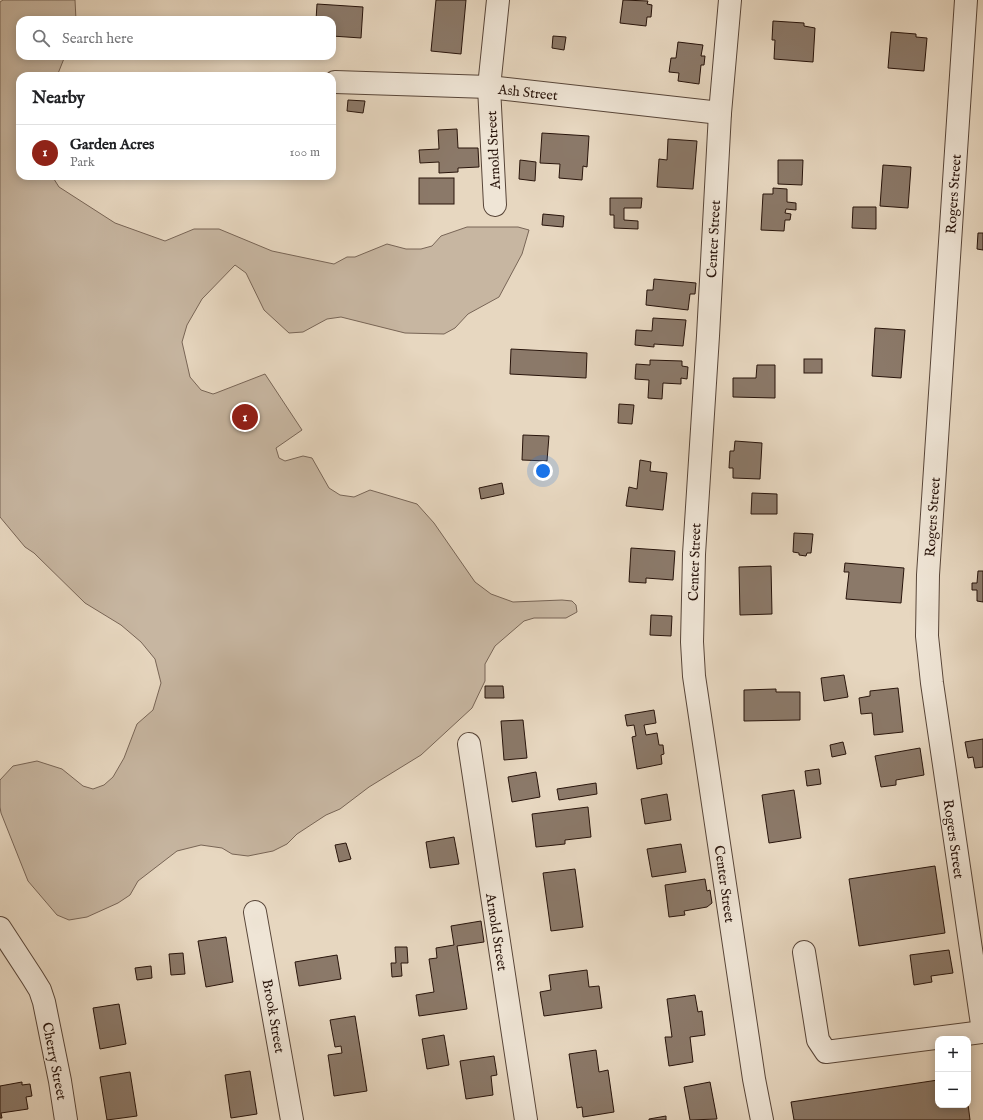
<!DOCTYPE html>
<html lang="en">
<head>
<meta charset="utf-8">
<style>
  body { margin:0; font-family:"IM FELL English",serif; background:#f2f2f2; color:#202124 }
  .controls { position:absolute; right:12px; bottom:12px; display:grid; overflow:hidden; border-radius:8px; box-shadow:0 2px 10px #0003 }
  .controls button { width:36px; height:36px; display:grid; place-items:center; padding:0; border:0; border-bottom:1px solid #e0e0e0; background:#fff; color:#202124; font:20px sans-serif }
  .you { position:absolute; left:543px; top:471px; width:14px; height:14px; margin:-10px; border:3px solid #fff; border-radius:50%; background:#1a73e8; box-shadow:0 0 0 6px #1a73e833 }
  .badge { display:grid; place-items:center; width:26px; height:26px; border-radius:50%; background:#8f2418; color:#fff; font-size:13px; font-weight:700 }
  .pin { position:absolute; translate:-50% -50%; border:2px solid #fff; box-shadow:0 1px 4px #0006 }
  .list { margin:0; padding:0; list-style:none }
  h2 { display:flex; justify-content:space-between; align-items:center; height:52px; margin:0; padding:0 16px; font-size:17px }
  h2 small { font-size:13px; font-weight:400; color:#757577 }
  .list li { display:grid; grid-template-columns:26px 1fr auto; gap:12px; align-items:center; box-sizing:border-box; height:56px; padding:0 16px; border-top:1px solid #e0e0e0 }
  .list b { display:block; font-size:15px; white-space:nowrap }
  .list p { margin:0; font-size:13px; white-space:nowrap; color:#757577 }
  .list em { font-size:13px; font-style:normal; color:#757577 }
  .icon { flex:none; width:22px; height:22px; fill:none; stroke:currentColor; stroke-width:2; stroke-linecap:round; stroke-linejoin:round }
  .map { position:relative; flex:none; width:983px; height:1120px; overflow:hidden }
  .search { position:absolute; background:#fff; box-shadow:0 2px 10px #0003; left:16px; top:16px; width:320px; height:44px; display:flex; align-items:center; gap:10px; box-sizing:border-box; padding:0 14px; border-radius:12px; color:#757577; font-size:15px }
  .panel { position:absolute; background:#fff; box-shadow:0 2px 10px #0003; left:16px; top:72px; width:320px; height:108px; border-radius:12px }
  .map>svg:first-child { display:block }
</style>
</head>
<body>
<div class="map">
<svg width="983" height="1120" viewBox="0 0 983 1120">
  <rect width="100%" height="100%" fill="#e7d7c0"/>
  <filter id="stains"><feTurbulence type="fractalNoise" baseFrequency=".005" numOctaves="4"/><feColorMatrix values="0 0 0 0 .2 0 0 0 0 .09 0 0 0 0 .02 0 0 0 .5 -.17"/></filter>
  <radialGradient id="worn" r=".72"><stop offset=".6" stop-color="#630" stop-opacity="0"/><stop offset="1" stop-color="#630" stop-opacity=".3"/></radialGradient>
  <path fill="#c7b6a1" stroke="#786556" d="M3,0H75L76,20H20V56H65L57,76H20V176H52L59,187L115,223L165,241L194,229H219L272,251L334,264L347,257H355L387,244L406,249H421L432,246L441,236L467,227H518L529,230L522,254L499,297L468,314L455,328L444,334L405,333L341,317L327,319L303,332L289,333L264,310L246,273L235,265L202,299L187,325L182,342L190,377L201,390L213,394L216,393L265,374L302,430L276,448L279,458L285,461L303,456L312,458L329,488L340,495L354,497L370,490L417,504L434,523L475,582L491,594L513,602L562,600L572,601L576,605L577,612L566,618H534L524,621L495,646L485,664V681L472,708L421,755L369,787L340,809L326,815L297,834L287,844L273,851L248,856L232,854L222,848L201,845L177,851L138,881L130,895L118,903L87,917L69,920L57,915L28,881L1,813L0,807V780L13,766L37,761L62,769L83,786L93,789L104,785L113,777L124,758L137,724L153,710L161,683L155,659L141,642L121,625L85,603L34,553L25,547L0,517V2Z"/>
  <g fill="#8b7969" stroke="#28140b">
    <path d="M436,0H466L461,54L431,51Z"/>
    <path d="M623,0L648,1L647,4L652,5L651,17H647L646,26L620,23Z"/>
    <path d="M317,4L363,7L361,38L332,36V20H316Z"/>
    <path d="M773,21L804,23V26L815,28L813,62L774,59L775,40H772Z"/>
    <path d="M891,32L916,34V37L927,38L924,71L888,68Z"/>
    <path d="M553,36L566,37L564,50L552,48Z"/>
    <path d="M678,42L703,45L701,56H705L704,65H701L699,84L678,81L679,73L669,72L671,58H676Z"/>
    <path d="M348,100L365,101L363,113L347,111Z"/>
    <path d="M457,129L458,148H478L479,167L458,168V172L439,173V162L420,163L419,150L439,149L438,130Z"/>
    <path d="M542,133L589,136L587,167L583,166L582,180L559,178L560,164L540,163Z"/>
    <path d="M668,139L697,141L693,189L657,187L659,159L667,160Z"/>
    <path d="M520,160L536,162L535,181L519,179Z"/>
    <path d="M778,160H803L802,185L778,184Z"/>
    <path d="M883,165L911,167L908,208L880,206Z"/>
    <rect x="419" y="178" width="35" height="26"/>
    <path d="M773,188L787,189V202L796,203V210L786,209L785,213L791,214L790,220H785L784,231L761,230L763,194H773Z"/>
    <path d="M610,198H642L641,208H624V220L638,221V229L614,228V215H610Z"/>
    <path d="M853,207H876V229L852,228Z"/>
    <path d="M543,214L564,216L563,227L542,225Z"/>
    <path d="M978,233H983V250L977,249Z"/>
    <path d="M654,279L696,283L695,294H690L688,310L646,305L647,290H653Z"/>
    <path d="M653,318L686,320L683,346L654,344V347L635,345L636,330L652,331Z"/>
    <path d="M875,328L905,330L901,378L872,376Z"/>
    <path d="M511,349L587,353L586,378L510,374Z"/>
    <rect x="804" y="359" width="18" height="14"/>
    <path d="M650,360L682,361V366L688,367L687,379L681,378V384L663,383L662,399L648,398L649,380L635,379L636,364L650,365Z"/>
    <path d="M757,365H775V398L733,397V378H756Z"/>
    <path d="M619,404L634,405L632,424L618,423Z"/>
    <path d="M523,435L549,436L547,461L522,460Z"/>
    <path d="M735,441L762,443L760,479L733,478V468H729L730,451H734Z"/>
    <path d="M640,460L651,462L650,471L667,473L663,510L626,506L629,487L637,489Z"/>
    <path d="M502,483L504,494L481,499L479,488Z"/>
    <path d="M752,493L777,494V514H751Z"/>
    <path d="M794,533L813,534L811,553H807L806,556L799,555V553L793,552Z"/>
    <path d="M631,548L675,551L673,580L646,578V583L629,582Z"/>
    <path d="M845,563L904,568L901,603L846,599L849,572H844Z"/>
    <path d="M771,566L772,614L740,615L739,567Z"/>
    <path d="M978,571H983V602L977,601V590H972V583H977Z"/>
    <path d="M651,615L672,616L671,636L650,635Z"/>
    <path d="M844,675L848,697L824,701L821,678Z"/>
    <path d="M485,686H503L504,698H485Z"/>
    <path d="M898,688L903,732L874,735L872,713L861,714L859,698L870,696V691Z"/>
    <path d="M776,689V692H800V720L744,721V690Z"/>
    <path d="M654,710L656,723L644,725L646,735L657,733L659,745H663L664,754L661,755L662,764L637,769L632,737L636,736L634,725L627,726L625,715Z"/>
    <path d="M523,720L527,758L504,760L501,721Z"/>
    <path d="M983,739V767L975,768L973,757L968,758L965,742Z"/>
    <path d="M843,742L846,754L832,757L830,745Z"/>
    <path d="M920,748L924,775L896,780V785L881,787L875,756Z"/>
    <path d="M819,769L821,784L807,786L805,771Z"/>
    <path d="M536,772L540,797L512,802L508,777Z"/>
    <path d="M596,783L597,794L559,800L557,789Z"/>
    <path d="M794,790L801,838L769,843L762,795Z"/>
    <path d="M667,794L671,820L645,824L641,799Z"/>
    <path d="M588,807L591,837L565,840V844L536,847L532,814Z"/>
    <path d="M454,837L459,864L430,868L426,842Z"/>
    <path d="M346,843L351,859L339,862L335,845Z"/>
    <path d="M681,844L686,872L652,877L647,849Z"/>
    <path d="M935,866L945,933L859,946L849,879Z"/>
    <path d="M575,869L583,927L551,931L543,873Z"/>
    <path d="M705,879L707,891L710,890L712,903L707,907L684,911L685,915L669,917L665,885Z"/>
    <path d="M481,921L484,942L457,946L467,1009L419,1016L416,995L434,992L429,959L437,958L436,948L454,945L451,926Z"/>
    <path d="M226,937L233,982L206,987L198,941Z"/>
    <path d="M395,947H407L408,963H401L402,976L392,977L391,963H396Z"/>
    <path d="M949,950L953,973L931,976L932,982L914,985L910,955Z"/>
    <path d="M183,953L185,974L171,975L169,954Z"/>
    <path d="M337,955L341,979L299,986L295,962Z"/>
    <path d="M151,966L152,978L137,980L135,968Z"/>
    <path d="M587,970L589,987L599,986L602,1008L544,1016L540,992L551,990L549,975Z"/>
    <path d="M695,995L698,1012L702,1011L705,1035L690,1037L693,1062L669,1066L665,1037H672L667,999Z"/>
    <path d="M119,1004L126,1044L100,1049L93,1008Z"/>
    <path d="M355,1016L367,1091L334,1096L328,1055L342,1053L341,1046L335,1047L330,1020Z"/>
    <path d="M444,1035L449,1065L427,1069L422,1039Z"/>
    <path d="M596,1050L599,1072L608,1070L614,1112L583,1117L582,1107L577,1108L569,1054Z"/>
    <path d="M494,1056L497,1075L491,1076L493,1095L466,1099L460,1061Z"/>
    <path d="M250,1071L257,1114L231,1118L225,1075Z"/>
    <path d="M130,1072L137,1116L107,1120L100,1077Z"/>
    <path d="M938,1080V1105L968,1104L970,1120H794L791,1102Z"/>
    <path d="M22,1082V1085L30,1084L32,1096L26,1097L28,1109L1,1113L2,1118H0V1086Z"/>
    <path d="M710,1082L717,1119L690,1120L684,1087Z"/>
    <path d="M666,1116V1120H649V1119Z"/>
  </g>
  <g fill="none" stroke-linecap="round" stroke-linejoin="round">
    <g stroke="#584538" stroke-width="24">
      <g id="minor">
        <path d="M730,0L720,113L708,336L694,554L692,642L694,676L754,1079L762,1120"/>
        <path d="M966,0L928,575L927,636L932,683L983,1031"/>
        <path d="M335,82L489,87L720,113"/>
        <path d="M495,205L489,87L498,0"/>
        <path d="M469,744L526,1120"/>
        <path d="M255,912L292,1120"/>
        <path d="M0,928L32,977L40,990L44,1002L60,1081L66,1120"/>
        <path d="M804,952L818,1040L826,1052L983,1032"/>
      </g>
    </g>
    <use href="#minor" stroke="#efe5d6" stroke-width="22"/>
  </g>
  <g text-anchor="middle" stroke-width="3" stroke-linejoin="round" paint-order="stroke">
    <g font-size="14" fill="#28140b" stroke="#efe5d6">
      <text transform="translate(528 92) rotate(6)" y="5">Ash Street</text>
      <text transform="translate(493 150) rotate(-93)" y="5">Arnold Street</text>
      <text transform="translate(953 194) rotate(-86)" y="5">Rogers Street</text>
      <text transform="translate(713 239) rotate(-87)" y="5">Center Street</text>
      <text transform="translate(932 517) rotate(-86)" y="5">Rogers Street</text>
      <text transform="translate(694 562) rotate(-88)" y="5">Center Street</text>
      <text transform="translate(954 839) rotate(82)" y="5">Rogers Street</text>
      <text transform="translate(725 884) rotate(82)" y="5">Center Street</text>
      <text transform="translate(497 932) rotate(81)" y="5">Arnold Street</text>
      <text transform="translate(274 1016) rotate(80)" y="5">Brook Street</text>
      <text transform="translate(55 1061) rotate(79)" y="5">Cherry Street</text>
    </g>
  </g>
  <rect width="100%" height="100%" filter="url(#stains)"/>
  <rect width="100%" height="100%" fill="url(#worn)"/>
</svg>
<div class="controls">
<button>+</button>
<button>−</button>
</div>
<div class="you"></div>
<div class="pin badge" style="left:245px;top:417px">1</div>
<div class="search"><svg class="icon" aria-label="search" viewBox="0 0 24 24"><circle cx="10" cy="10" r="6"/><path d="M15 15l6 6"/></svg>Search here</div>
<section class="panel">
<h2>Nearby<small></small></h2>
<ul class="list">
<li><span class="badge">1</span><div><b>Garden Acres</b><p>Park</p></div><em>100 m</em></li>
</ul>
</section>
</div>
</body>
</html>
